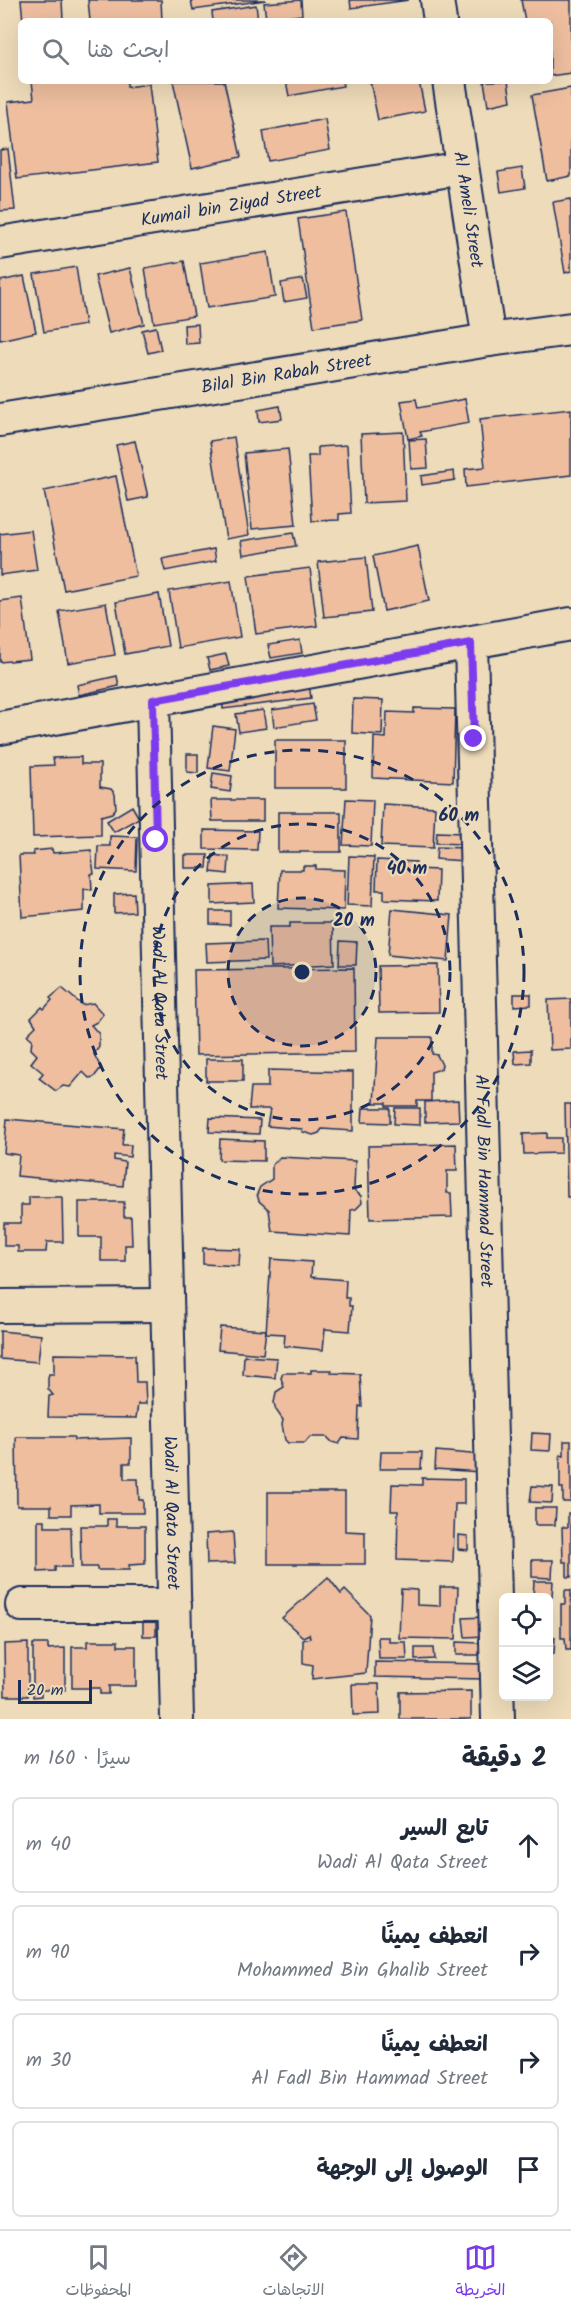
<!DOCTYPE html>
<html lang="ar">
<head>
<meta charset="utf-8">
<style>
  body { margin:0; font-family:Kalam,"Playpen Sans Arabic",sans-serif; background:#f6f6f7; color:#1f2937; direction:rtl }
  .controls { position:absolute; right:18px; bottom:18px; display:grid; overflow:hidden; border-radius:9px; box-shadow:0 6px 24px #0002 }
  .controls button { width:54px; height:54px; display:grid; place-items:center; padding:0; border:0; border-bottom:2px solid #e0e1e3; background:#fff; color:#1f2937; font:30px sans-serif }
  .scale { position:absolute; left:18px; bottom:15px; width:74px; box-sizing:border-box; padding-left:6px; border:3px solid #1b2f5e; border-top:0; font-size:16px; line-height:21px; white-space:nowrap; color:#1b2f5e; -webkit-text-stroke:4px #eedbb9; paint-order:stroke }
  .stop { position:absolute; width:18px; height:18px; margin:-14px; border:4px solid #7c3aed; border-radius:50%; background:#fff }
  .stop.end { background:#7c3aed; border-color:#fff; box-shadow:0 2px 6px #0008 }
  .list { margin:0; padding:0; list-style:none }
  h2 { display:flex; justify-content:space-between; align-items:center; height:78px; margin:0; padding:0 24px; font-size:26px }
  h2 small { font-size:20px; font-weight:400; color:#747a83 }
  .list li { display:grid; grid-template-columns:39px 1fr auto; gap:18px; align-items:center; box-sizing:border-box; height:96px; margin:0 12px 12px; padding:0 12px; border:2px solid #e0e1e3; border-radius:9px }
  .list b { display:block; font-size:22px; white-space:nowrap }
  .list p { margin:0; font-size:20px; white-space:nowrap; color:#747a83 }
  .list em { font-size:20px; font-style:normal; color:#747a83 }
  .icon { flex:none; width:33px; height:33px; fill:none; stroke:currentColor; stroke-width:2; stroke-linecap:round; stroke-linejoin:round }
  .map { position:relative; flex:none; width:571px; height:1719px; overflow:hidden; direction:ltr }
  .search { position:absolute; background:#fff; box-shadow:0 6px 24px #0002; left:18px; right:18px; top:18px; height:66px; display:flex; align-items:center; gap:15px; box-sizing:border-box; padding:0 21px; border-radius:9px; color:#747a83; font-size:22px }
  .sheet { height:510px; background:#fff }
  nav { display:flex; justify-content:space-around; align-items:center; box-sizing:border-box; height:84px; border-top:2px solid #e0e1e3; background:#fff; font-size:16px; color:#747a83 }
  nav a { display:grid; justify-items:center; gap:3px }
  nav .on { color:#7c3aed }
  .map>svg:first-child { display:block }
</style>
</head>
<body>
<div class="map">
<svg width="571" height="1719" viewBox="0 0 571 1719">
  <rect width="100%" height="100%" fill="#eedbb9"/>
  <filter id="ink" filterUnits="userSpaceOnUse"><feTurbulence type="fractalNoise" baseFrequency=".0167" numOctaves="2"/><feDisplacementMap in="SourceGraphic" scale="12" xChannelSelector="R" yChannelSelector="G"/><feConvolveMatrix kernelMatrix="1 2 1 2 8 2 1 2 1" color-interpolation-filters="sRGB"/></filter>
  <g filter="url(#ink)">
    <g fill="#eebe9f" stroke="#1b2f5e" stroke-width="1.5">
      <path d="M21,0H62L63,21H23Z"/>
      <path d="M88,0H161L162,21H90Z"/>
      <path d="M191,0H266L193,10Z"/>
      <path d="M301,0L302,15L266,19L264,3Z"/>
      <path d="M350,0H409L351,8Z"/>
      <path d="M521,0H571V73L550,76V21H525Z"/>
      <path d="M256,5L258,21H213L212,12Z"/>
      <path d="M32,81H127V87L149,84L158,162L17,179L8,102L34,99Z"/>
      <path d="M173,81H224L241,157L192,168Z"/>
      <path d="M286,81H342L343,86L289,96Z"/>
      <path d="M370,81H419L425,111L378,120Z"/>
      <path d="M484,81H508L511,101L488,106Z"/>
      <path d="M571,88V176L547,181L532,95Z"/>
      <path d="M325,119L330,150L268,161L263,131Z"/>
      <path d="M8,149L15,210L0,211V150Z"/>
      <path d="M522,168L525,188L501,192L498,172Z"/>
      <path d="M571,199V271L565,273L553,202Z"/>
      <path d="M346,212L362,320L314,327L298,219Z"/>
      <path d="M268,252L275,297L207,308L200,263Z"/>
      <path d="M184,261L194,316L154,323L145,268Z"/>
      <path d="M76,267L85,325L44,332L34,274Z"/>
      <path d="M130,268L144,324L109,333L95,276Z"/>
      <path d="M24,276L36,332L0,340V281Z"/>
      <path d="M303,279L307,298L284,302L281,283Z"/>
      <path d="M198,324L199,343L185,344L184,325Z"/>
      <path d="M156,327L161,350L148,353L142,330Z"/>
      <path d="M416,399L418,408L465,399L469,423L420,432L422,436L408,439L401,401Z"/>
      <path d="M280,406L282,419L259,422L258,410Z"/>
      <path d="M571,409V475L466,487L465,469L485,467L480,419Z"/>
      <path d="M403,432L406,501L364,503L361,434Z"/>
      <path d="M234,437L249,535L226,539L210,441Z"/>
      <path d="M426,439L428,468L411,469L409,440Z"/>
      <path d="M135,441L148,497L128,501L116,445Z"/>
      <path d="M347,445L351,513L339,514V520L312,521L308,456H318V447Z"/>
      <path d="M288,449L296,525L252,529L244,453Z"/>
      <path d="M454,471L455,480L422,485L421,476Z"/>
      <path d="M116,476L136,576L64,590L44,491Z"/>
      <path d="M31,530L37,570L0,575V534Z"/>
      <path d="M293,533L296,546L243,555L241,541Z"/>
      <path d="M418,546L429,601L384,611L373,556Z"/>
      <path d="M214,549L216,561L165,571L162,559Z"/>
      <path d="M366,557L372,612L324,617L318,562Z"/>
      <path d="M310,568L317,626L256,634L248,576Z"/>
      <path d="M231,581L240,637L178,648L169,591Z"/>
      <path d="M159,594L168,646L125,654L116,602Z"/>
      <path d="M22,598L30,659L0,662V601Z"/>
      <path d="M106,603L115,655L68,663L59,611Z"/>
      <path d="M300,640L302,653L271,658L268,645Z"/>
      <path d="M226,654L229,666L210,670L207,658Z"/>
      <path d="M117,676L119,686L79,695L77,685Z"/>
      <path d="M309,684L311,698L223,709L222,696Z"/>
      <path d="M353,699L383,700L382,735L352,733Z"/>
      <path d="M313,704L316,720L274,727L272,710Z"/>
      <path d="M414,708L455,709L453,782L373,778L374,737L386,738L387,712L414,713Z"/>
      <path d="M263,710L266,728L239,732L236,714Z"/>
      <path d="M213,726L235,729L230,771L208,768Z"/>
      <rect x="275" y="740" width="71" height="48"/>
      <path d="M187,754H198V773L187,772Z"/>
      <path d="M81,757V764H100V787L111,789L115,794L116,808L112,813L101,816V835L33,837L31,766L54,765L53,758Z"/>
      <path d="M213,773L232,776L230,792L211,789Z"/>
      <path d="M346,799L373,800L371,846L343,845Z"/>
      <path d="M211,800H263V821H212Z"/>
      <path d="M383,804L435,807L433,848L381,846Z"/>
      <path d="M132,806L139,818L114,832L107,821Z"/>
      <rect x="278" y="812" width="63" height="40"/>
      <path d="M204,830L258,831L257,850L204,849Z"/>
      <path d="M437,832L464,833L463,844L436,843Z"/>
      <path d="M110,836L137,837L136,871L97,869L98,846H110Z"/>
      <path d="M437,847L465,848L464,861L436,859Z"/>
      <path d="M52,849L53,853L91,850L94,874H91L92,890L84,889V911L22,917L19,855H34L33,851Z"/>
      <path d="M185,855H208L207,868H185Z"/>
      <path d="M213,855L229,857L228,874L211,872Z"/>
      <path d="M349,856L374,857L372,906L347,905Z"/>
      <path d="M377,860L416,862L415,869L438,870L437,901L384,899V890H376Z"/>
      <path d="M303,866H316V869L345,870L344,910L278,908L280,870H303Z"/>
      <path d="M253,884L254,902L212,904V886Z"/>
      <path d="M134,893L135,912L114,913V894Z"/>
      <path d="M392,909L452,915L448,961L388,955Z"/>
      <path d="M210,911H230V925L210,924Z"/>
      <path d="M290,923H333L334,964L270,967L269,927H290Z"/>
      <path d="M265,941L266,960L207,962L206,943Z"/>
      <path d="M340,941L357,942L356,965H339Z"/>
      <path d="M438,965L439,1012L379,1013L378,966Z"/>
      <path d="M354,968L355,1052L196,1055L194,970Z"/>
      <path d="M62,988L82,1005L93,1003L103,1014L97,1022L91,1025L99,1034V1047L94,1054L101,1068L94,1077L89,1078L83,1072L70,1087L63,1086L56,1091L39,1078L43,1073L31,1063L37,1055L31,1049L32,1039L27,1035L36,1026L31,1018L42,1007L44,1009L52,1000L50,998Z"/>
      <path d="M514,994H531V1005L514,1006Z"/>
      <path d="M571,999V1049L550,1050L548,1000Z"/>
      <path d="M378,1037H432V1054L437,1055L442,1065L441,1069L431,1072V1101H417V1106H386V1103H374Z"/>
      <path d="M531,1050V1063L515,1064L514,1051Z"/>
      <rect x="206" y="1059" width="37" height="22"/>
      <path d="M268,1070L353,1072V1131L322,1129L319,1133L313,1135L303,1132L302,1129L267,1126L270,1109H249L251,1087H268Z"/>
      <path d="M458,1100L459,1121L425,1122V1102Z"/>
      <path d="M565,1104H571V1197H567Z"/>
      <path d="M363,1108H390V1123L362,1122Z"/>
      <path d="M395,1108H420V1125L394,1124Z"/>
      <path d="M210,1118L260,1120L259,1134L209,1132Z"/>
      <path d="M7,1119L124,1129L122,1145H131L130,1157L114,1155V1160L125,1162L123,1186L17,1176L19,1155L4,1153Z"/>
      <path d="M547,1133V1138H561V1153L524,1154L523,1134Z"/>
      <path d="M220,1139L264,1141V1161L219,1160Z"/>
      <path d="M456,1144L457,1171H447V1193H451L452,1217L370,1219L368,1146Z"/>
      <path d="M280,1157L355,1161L354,1190L361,1196L362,1203L356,1209L351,1210L350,1236L272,1231L269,1210L259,1201L257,1194L260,1187L272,1179V1165Z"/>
      <path d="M29,1197H62L63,1242H47L46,1252H18V1246H4V1223H21V1205H29Z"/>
      <path d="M79,1202H124V1217H131L132,1245H125V1261H101V1237H79Z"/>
      <path d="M203,1248L240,1249L239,1266L203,1264Z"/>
      <path d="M271,1259L312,1262L311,1277L346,1280L345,1298H349V1306H352L350,1331L325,1329L323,1350L284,1346L285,1334L266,1333Z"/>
      <path d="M220,1327L266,1330L263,1354L218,1350Z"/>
      <path d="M0,1331L41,1335L38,1362L0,1359Z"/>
      <path d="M54,1354L135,1355L136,1382H145L146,1404H138L136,1418L48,1417L49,1396L53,1395L48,1389V1378L49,1374H54Z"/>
      <path d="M244,1356L277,1358L275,1378L243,1375Z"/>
      <path d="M311,1370H332L331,1373L360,1374L362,1407L359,1406L358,1439L343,1438L339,1444L332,1442L327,1437H310L305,1443H288L285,1440L282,1425L283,1420L276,1410L274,1403L276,1392L284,1387L281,1378L283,1373H311Z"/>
      <path d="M532,1433L551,1434L550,1451L531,1450Z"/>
      <path d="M16,1437H74V1440L131,1438V1463H124V1479H138L139,1500H143V1513H99V1504L71,1505V1515H51V1506H17Z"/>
      <path d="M564,1441H571V1502H563V1488H560V1455L564,1456Z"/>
      <path d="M436,1451L483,1455L481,1472L435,1469Z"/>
      <path d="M381,1452H422L421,1469H380Z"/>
      <path d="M422,1478L464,1479V1504H455L453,1562L397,1560L398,1511H391L392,1484L422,1485Z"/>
      <path d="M532,1486L553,1487L552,1503L530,1502Z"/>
      <path d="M268,1492H345V1531L365,1532V1564H268Z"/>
      <path d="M535,1508H556L555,1525H535Z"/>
      <path d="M568,1513H571V1577H567V1562H563L562,1527H568Z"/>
      <path d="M107,1519H116V1526H145V1564L129,1565V1570H97V1567H81L80,1526H107Z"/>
      <path d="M38,1520H45V1527H71L72,1567H55V1571L38,1572Z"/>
      <path d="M233,1532L235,1563L207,1564L206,1534Z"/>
      <path d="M458,1535L468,1536V1550L458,1549Z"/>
      <path d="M532,1560H553L552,1578L532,1577Z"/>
      <path d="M328,1577L341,1594L345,1590L370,1615L366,1673L312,1679L313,1665L303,1663V1640L310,1638L309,1634L303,1637L282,1618Z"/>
      <path d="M534,1581H553L552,1597H533Z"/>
      <path d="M440,1587H458L456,1639L399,1638L401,1589L417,1590V1605L440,1606Z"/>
      <path d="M565,1590H571V1650H566L565,1638H561V1604H565Z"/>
      <path d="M484,1617L485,1636L465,1637L463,1618Z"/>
      <rect x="143" y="1619" width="13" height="17"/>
      <path d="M378,1637H389V1642H406L407,1659H379Z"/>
      <path d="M548,1637H555L554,1654H548Z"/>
      <path d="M87,1641H118V1646H136V1686H109V1694H100V1688H72V1647H87Z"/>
      <path d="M456,1642L481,1643L480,1655H456Z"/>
      <path d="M28,1643V1696H5L4,1644Z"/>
      <path d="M33,1644H48V1649L65,1648V1690H41V1696L33,1697Z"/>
      <path d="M415,1648H433L434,1659L415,1660Z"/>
      <path d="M375,1662L487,1664L486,1679L375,1677Z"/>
      <path d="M352,1684H379L380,1714L353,1715Z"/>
      <path d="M471,1691V1719H400V1692Z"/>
    </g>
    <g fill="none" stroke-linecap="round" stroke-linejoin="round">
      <g stroke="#1b2f5e" stroke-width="36">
        <g id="minor">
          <path d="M437,0L440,21"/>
          <path id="s1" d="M449,81L489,340"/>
          <path id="s2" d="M0,243L462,168"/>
          <path id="s3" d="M0,420L489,340L571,329"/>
          <path id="s4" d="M471,643L498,1719"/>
          <path id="s5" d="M153,700L177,1719"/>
          <path d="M0,728L571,624"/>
          <path d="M0,1306L167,1305"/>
          <path d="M22,1605H175"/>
        </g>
      </g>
      <use href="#minor" stroke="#eedbb9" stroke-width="32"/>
    </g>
  </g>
  <g fill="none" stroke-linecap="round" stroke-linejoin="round" filter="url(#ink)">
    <path stroke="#7c3aed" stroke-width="8" d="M156,840L153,700L471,643L474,739"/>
  </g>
  <circle cx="302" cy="972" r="74" fill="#1b2f5e" fill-opacity=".12"/>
  <g fill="none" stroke="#1b2f5e" stroke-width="3" stroke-dasharray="10 8">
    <circle cx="302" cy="972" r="74"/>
    <circle cx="302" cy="972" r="148"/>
    <circle cx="302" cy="972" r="222"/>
  </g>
  <g text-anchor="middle" stroke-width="4.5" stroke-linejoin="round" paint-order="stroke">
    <g font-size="18" fill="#1b2f5e" stroke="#eedbb9">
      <text dy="6" stroke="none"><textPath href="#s2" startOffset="234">Kumail bin Ziyad Street</textPath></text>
      <text dy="6" stroke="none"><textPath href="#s1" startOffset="130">Al Ameli Street</textPath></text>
      <text dy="6" stroke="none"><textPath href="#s3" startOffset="290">Bilal Bin Rabah Street</textPath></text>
      <text dy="6" stroke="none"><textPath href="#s5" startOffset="303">Wadi Al Qata Street</textPath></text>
      <text dy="6" stroke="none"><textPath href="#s4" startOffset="538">Al Fadl Bin Hammad Street</textPath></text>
      <text dy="6" stroke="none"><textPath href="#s5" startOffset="813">Wadi Al Qata Street</textPath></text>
    </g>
  </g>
  <circle cx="302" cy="972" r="9" fill="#1b2f5e" stroke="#eedbb9" stroke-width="3"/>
  <g font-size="18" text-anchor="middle" font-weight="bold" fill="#1b2f5e" stroke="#eedbb9" stroke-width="4.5" stroke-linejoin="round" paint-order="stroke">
    <text x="459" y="821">60 m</text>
    <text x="407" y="874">40 m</text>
    <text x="354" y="926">20 m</text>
  </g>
</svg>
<div class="controls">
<button><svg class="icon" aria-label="locate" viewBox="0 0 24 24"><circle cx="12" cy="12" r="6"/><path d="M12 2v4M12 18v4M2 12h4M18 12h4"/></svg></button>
<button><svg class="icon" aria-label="layers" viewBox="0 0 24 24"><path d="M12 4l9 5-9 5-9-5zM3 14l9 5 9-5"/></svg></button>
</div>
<div class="scale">20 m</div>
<div class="stop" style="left:156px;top:840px"></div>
<div class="stop end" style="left:474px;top:739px"></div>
<div class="search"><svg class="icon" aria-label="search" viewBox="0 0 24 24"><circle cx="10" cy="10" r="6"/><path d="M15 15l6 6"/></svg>ابحث هنا</div>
</div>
<section class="sheet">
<h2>2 دقيقة<small>سيرًا · 160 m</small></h2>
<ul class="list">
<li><svg class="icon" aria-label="ahead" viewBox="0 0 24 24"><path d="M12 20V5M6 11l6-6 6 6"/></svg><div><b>تابع السير</b><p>Wadi Al Qata Street</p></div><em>40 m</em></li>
<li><svg class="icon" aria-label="right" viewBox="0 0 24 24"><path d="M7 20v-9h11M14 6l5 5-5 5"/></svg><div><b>انعطف يمينًا</b><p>Mohammed Bin Ghalib Street</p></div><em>90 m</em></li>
<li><svg class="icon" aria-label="right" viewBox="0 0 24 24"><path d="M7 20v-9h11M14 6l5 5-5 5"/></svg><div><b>انعطف يمينًا</b><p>Al Fadl Bin Hammad Street</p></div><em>30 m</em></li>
<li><svg class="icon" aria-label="arrive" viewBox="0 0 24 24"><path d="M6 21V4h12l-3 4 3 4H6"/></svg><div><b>الوصول إلى الوجهة</b></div></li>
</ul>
</section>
<nav>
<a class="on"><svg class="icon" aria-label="map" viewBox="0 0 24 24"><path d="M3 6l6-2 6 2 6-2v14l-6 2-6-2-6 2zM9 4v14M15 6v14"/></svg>الخريطة</a>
<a><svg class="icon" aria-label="directions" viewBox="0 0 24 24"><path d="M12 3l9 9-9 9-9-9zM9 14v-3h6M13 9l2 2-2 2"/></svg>الاتجاهات</a>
<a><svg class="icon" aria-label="saved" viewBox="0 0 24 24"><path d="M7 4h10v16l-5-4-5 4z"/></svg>المحفوظات</a>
</nav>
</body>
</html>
